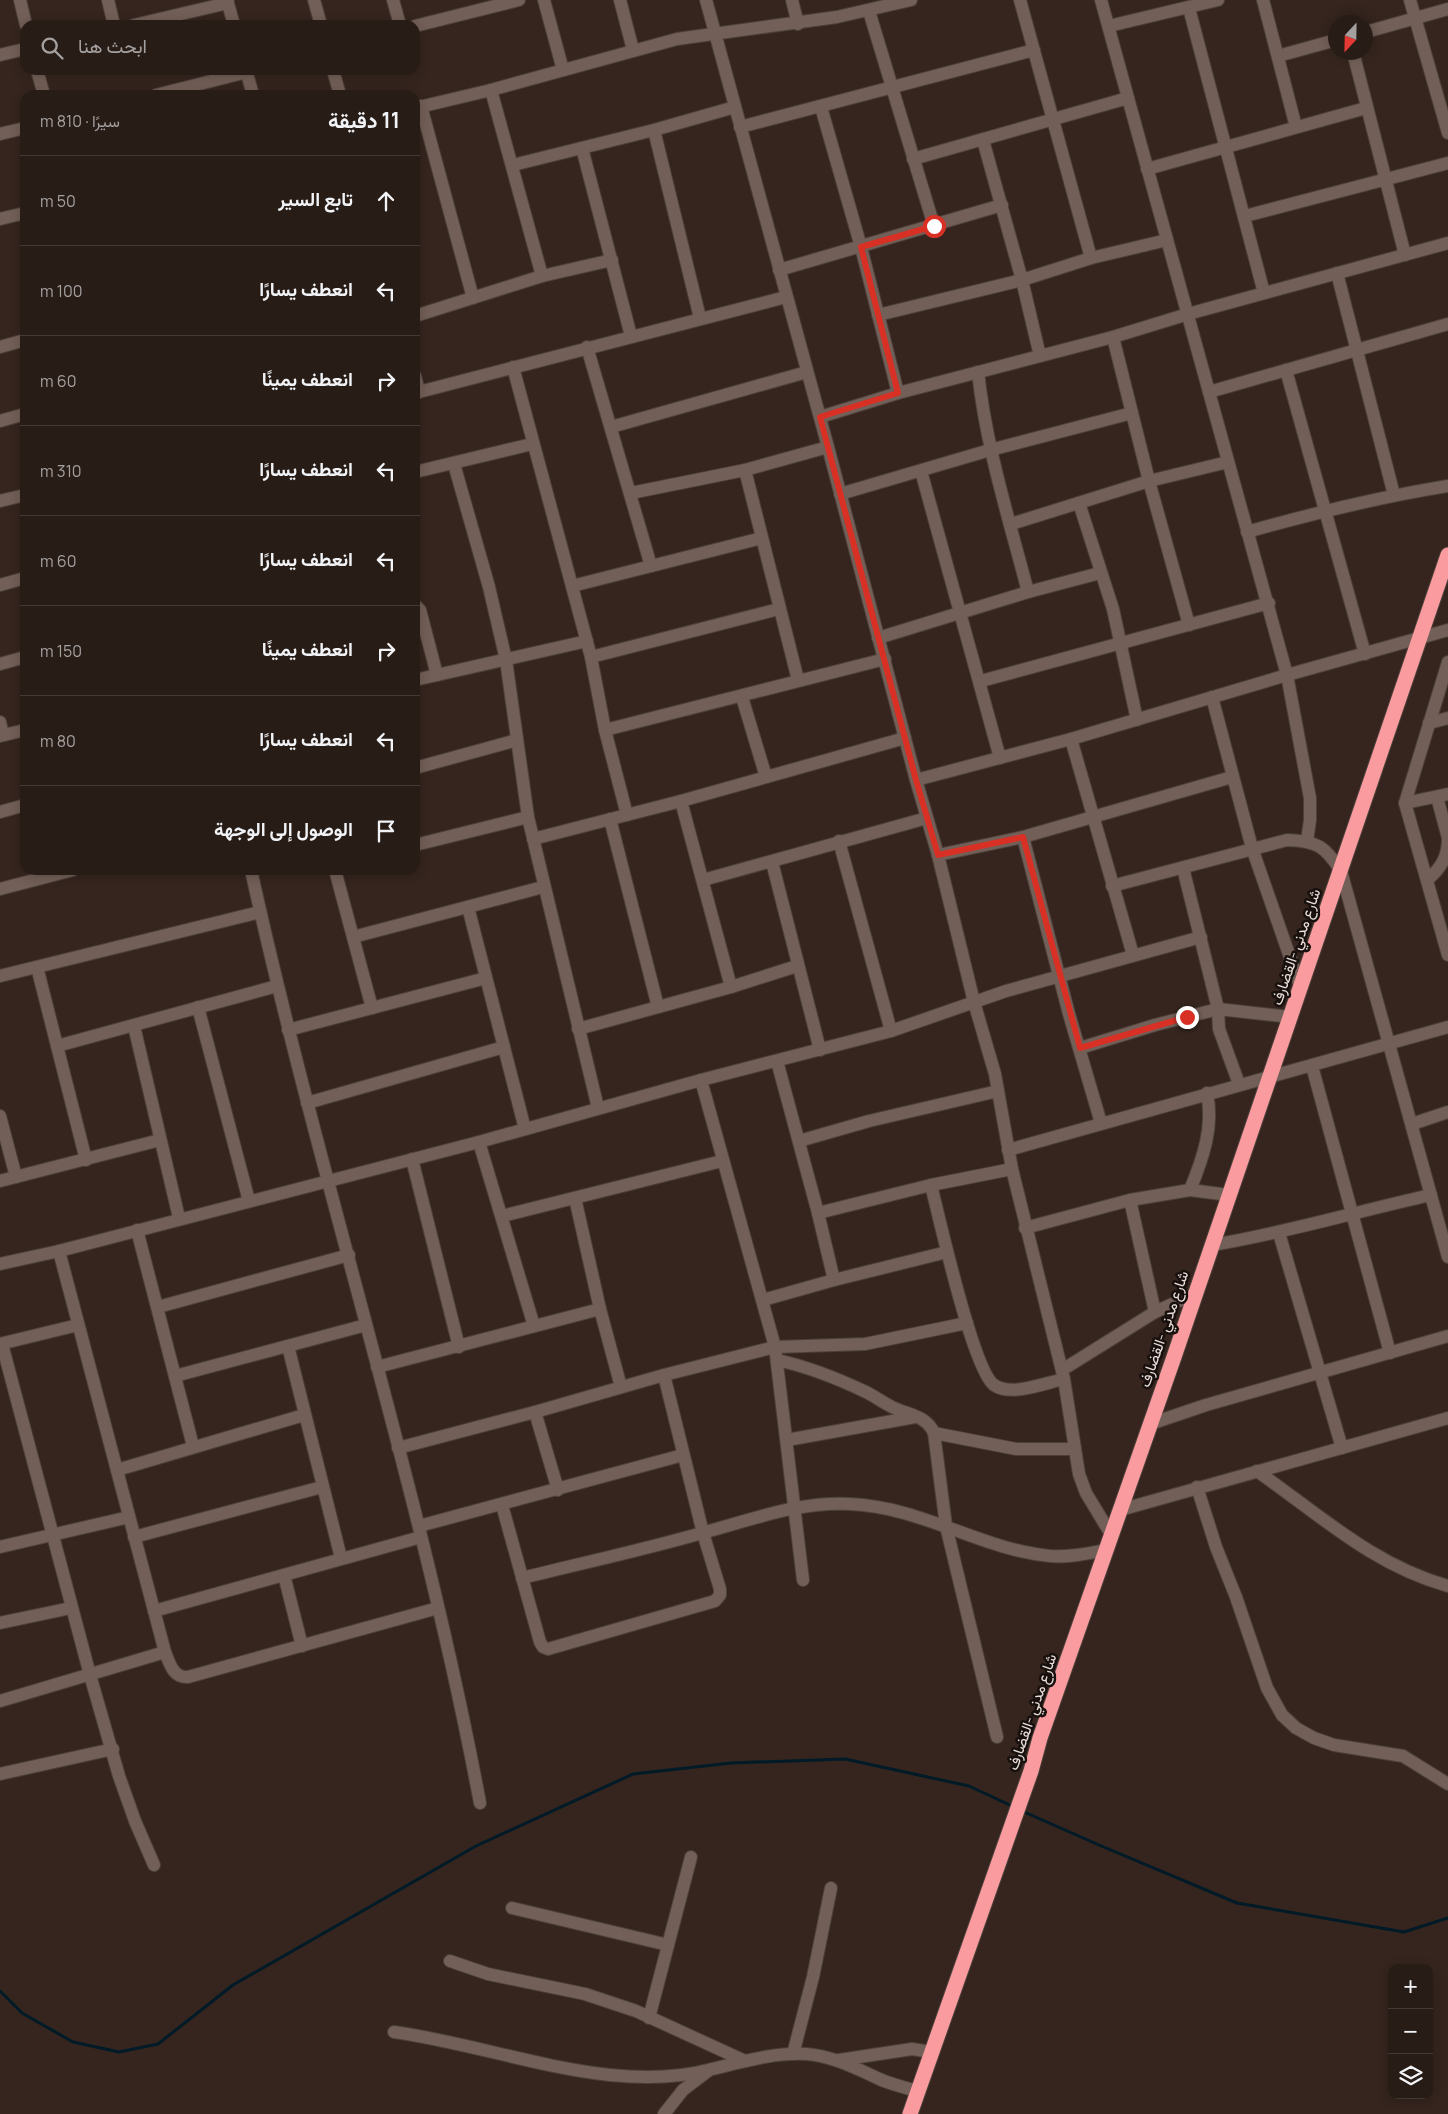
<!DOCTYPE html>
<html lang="ar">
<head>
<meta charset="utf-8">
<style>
  body { margin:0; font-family:Manrope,Vazirmatn,sans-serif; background:#342923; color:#f1f3f6; direction:rtl }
  .controls { position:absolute; right:15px; bottom:15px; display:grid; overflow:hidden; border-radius:10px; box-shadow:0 2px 12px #0003 }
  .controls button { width:45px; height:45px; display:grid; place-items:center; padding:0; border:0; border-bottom:1px solid #443a35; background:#281c16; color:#f1f3f6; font:25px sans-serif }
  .compass { position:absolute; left:1328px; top:15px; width:45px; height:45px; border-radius:50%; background:#281c16; box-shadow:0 2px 12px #0003; rotate:202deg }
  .stop { position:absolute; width:15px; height:15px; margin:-11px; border:4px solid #d93025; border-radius:50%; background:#fff }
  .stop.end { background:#d93025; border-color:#fff; box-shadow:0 1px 5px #0008 }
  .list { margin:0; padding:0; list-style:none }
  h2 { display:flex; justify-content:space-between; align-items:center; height:65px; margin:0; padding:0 20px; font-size:21px }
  h2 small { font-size:16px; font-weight:400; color:#a5a1a1 }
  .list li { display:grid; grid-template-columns:32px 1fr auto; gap:15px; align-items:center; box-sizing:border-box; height:90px; padding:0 20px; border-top:1px solid #443a35 }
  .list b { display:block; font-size:19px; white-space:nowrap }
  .list em { font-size:16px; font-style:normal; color:#a5a1a1 }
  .icon { flex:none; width:28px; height:28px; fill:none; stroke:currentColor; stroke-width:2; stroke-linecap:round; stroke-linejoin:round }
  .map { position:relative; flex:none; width:1448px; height:2114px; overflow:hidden; direction:ltr }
  .search { position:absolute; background:#281c16; box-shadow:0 2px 12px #0003; left:20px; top:20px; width:400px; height:55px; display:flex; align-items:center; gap:12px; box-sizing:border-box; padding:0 18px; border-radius:15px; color:#a5a1a1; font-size:19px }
  .panel { position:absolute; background:#281c16; box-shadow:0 2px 12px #0003; left:20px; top:90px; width:400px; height:785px; border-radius:15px; direction:rtl }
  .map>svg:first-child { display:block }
</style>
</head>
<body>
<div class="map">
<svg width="1448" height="2114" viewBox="0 0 1448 2114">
  <rect width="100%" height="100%" fill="#35251e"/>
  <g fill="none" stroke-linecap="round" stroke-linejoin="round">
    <g stroke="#001b27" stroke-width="3">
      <path d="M1022,1811L1099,1845L1237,1903L1404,1932L1448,1918"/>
      <path d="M0,1991L22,2013L73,2042L119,2052L158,2044L233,1985L476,1846L633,1774L731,1763L845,1759L969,1786L1014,1807"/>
    </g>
    <g stroke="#4d403a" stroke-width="14">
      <g id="minor">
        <path d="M20,0L26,25"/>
        <path d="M108,0L114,25"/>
        <path d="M227,0L234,25"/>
        <path d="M314,0L321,25"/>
        <path d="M393,0L400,25"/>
        <path d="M544,0L563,70"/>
        <path d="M620,0L633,50"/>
        <path d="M706,0L828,447L916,780L938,855L974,1002L995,1074L1012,1169L931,1185L818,1213"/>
        <path d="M792,0L798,24"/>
        <path d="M1020,0L1091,258"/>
        <path d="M1101,0L1287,675L1310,798V820L1307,841"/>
        <path d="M1263,0L1296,127"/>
        <path d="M1410,0L1448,133"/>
        <path d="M1189,8L1264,293"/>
        <path d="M869,11L934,226"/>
        <path d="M134,25L228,3"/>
        <path d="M415,26L519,0"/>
        <path d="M1109,26L1218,0"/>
        <path d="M1366,32L1448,9"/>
        <path d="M1353,52L1405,255"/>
        <path d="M0,55L25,49"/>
        <path d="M1278,56L1336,40"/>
        <path d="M37,70L44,95"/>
        <path d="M246,70L253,95"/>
        <path d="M333,70L340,95"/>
        <path d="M491,90L542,276"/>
        <path d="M156,95L247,72"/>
        <path d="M421,106L473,298"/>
        <path d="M821,107L861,247L898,393"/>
        <path d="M415,108L491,90L677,39L837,17L911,0"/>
        <path d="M740,127L1034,50"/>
        <path d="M654,130L700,318"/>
        <path d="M0,134L25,128"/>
        <path d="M983,140L1022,280L1040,356"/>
        <path d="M582,148L631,336"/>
        <path d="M913,159L1128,98"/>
        <path d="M513,165L654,130L735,107"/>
        <path d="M1147,169L1366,108"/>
        <path d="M1245,216L1448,163"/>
        <path d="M0,219L25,213"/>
        <path d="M779,270L1002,205"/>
        <path d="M1337,273L1394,495"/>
        <path d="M878,315L1022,280L1091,258L1167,240"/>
        <path d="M415,316L542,276L612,260"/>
        <path d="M1113,337L1149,481L1189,625"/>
        <path d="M0,347L25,340"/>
        <path d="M587,347L651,566"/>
        <path d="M513,367L591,657L605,730L627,815"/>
        <path d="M1286,370L1365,654"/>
        <path d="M978,372C986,447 1009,519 1028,592"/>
        <path d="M415,376L419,392"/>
        <path d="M1209,392L1448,324"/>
        <path d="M415,393L786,297"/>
        <path d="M820,417L898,393L1113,337L1188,314L1448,243"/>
        <path d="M0,421L25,414"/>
        <path d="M611,427L807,372"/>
        <path d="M454,464L489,587L506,660L528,817L598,1108"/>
        <path d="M745,470L798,680"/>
        <path d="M921,471L1000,758"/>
        <path d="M415,472L532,444"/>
        <path d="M631,493L745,470L828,447"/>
        <path d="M840,494L990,450L1132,413"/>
        <path d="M0,501L25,495"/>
        <path d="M1079,503L1113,609L1137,720"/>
        <path d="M1011,524L1149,481L1228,462"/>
        <path d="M1247,532C1314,513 1380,497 1448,486"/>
        <path d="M0,585L25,578"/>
        <path d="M572,586L762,538"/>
        <path d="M415,605L420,610L437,675"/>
        <path d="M878,638L1028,592L1100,573"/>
        <path d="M591,657L779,609"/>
        <path d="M1448,662L1405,803L1448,955"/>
        <path d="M0,664L25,657"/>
        <path d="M415,680L587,641"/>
        <path d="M981,681L1269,603"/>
        <path d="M742,697L766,777"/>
        <path d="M1212,697L1252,848L1300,986"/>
        <path d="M0,722L3,735"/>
        <path d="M1429,723L1448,718"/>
        <path d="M605,730L885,659"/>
        <path d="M0,736L25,730"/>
        <path d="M1071,739L1133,955"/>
        <path d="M415,768L517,740"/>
        <path d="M916,780L1071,739L1287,675L1448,630"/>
        <path d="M1437,797L1448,838"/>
        <path d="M681,801L731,987"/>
        <path d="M1405,803L1448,794"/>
        <path d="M0,812L25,805"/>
        <path d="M610,819L658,1007"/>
        <path d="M1023,837L1069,1014L1101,1123"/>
        <path d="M533,839L681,801L905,738"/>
        <path d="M839,841L891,1031"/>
        <path d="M415,845L528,817"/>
        <path d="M938,855L1023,837L1232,777"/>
        <path d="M772,862L820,1050"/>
        <path d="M1183,868L1218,1009L1219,1029L1239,1084"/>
        <path d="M251,870C320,1183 421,1488 480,1803"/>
        <path d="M335,870L372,1008"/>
        <path d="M703,880L927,818"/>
        <path d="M1427,880C1441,868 1448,857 1448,839"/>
        <path d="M1112,886L1287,840C1317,841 1325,846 1341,871L1448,1257"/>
        <path d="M0,889L73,870"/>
        <path d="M468,907L525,1129"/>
        <path d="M353,937L543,887"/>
        <path d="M37,967L86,1160"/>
        <path d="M0,976L260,912"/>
        <path d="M198,1007L249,1201"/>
        <path d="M134,1026L179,1218"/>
        <path d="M578,1029L731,987L797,966"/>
        <path d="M288,1030L486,978"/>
        <path d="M57,1046L277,986"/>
        <path d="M1080,1048L1155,1025L1218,1009L1291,1017"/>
        <path d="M777,1061L818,1213L834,1280"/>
        <path d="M1312,1066L1390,1353"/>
        <path d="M701,1080L775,1347L803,1580"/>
        <path d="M307,1103L504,1047"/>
        <path d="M0,1116L16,1177"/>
        <path d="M1412,1124L1448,1112"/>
        <path d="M799,1141L869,1121L998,1091"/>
        <path d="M479,1142L534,1326"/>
        <path d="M1008,1150L1448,1027"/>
        <path d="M412,1159L459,1347"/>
        <path d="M1012,1169L1064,1379L1079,1474L1086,1493L1112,1536"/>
        <path d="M0,1181L160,1140"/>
        <path d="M931,1185C939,1217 973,1370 994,1385C1011,1397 1045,1383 1064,1379"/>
        <path d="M1190,1190C1203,1158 1214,1127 1207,1093"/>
        <path d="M575,1198L600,1309L621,1387"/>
        <path d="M1130,1200L1155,1312"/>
        <path d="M502,1216L722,1161"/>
        <path d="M1025,1228L1130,1200L1190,1190L1229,1195"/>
        <path d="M137,1230L193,1446"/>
        <path d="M1279,1233L1342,1448"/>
        <path d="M1212,1245C1286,1233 1358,1211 1431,1195"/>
        <path d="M59,1251L165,1652C170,1664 173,1678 188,1677L438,1608"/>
        <path d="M0,1264L59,1251L479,1142L701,1080L891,1031L1006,991L1201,937"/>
        <path d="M763,1300L834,1280L947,1252"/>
        <path d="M158,1307L349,1255"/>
        <path d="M0,1344L78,1325"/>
        <path d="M2,1344L90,1675L119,1776L135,1821L154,1865"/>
        <path d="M288,1346L341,1558"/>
        <path d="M777,1360C809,1367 839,1379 868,1393C877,1398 884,1403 892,1407C908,1415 926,1415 934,1433L946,1526L997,1737"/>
        <path d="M377,1367L600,1309"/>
        <path d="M1062,1370L1155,1312L1194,1294"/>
        <path d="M175,1376L366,1325"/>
        <path d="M535,1412L558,1490"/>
        <path d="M1150,1424L1206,1405L1448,1336"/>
        <path d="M934,1433L1016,1449H1075"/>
        <path d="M787,1440L915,1417"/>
        <path d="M398,1448L535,1412L664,1375L775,1347L865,1344L967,1323"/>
        <path d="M117,1470L304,1415"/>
        <path d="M1257,1471C1320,1515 1373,1565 1448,1586"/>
        <path d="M1197,1487L1216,1547L1236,1597L1267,1688L1282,1715L1296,1728L1314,1738L1334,1745L1403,1756L1448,1784"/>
        <path d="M502,1505L540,1642L543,1647L548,1649L715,1601L720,1595V1589L703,1533L664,1375"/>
        <path d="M1120,1510L1448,1418"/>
        <path d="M419,1526L683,1455"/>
        <path d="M134,1537L322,1487"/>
        <path d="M0,1547L129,1517"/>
        <path d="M284,1575L302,1646"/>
        <path d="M522,1578C582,1563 643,1550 702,1533C751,1520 799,1501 850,1504C923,1507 979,1549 1050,1556C1069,1558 1089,1553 1107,1550"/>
        <path d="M154,1611L421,1537"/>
        <path d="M0,1623L71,1608"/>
        <path d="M0,1701L165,1652"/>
        <path d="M0,1774L113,1749"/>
        <path d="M512,1908L668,1945"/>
        <path d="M450,1961L488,1974L585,1994L636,2011L745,2061"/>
        <path d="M649,2018L691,1857"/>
        <path d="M394,2032C466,2042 537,2067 610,2075C641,2078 678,2078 708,2070C739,2063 773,2052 806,2054C834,2056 859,2070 884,2081C895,2085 906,2088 917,2091"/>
        <path d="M793,2054L813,1977L831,1888"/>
        <path d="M839,2060L912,2049L931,2052"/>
        <path d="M664,2114L683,2090L708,2071"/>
      </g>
    </g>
    <g stroke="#4d403a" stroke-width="17">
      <path id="highway" d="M910,2114L1031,1771L1040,1738L1174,1357L1448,555"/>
    </g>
    <use href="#minor" stroke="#725f57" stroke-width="12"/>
    <use href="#highway" stroke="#fa9c9f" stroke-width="15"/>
  </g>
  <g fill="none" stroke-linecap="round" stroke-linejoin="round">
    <path stroke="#d93025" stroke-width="6" d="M934,226L861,247L898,393L820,417L916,780L938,855L1023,837L1080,1048L1187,1017"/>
  </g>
  <g text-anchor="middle" stroke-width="5" stroke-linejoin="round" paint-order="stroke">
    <g font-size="15" fill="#e9deda" stroke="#17100d">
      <text transform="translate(1296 947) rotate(-71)" y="5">شارع مدني -القضارف</text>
      <text transform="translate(1164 1329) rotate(-71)" y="5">شارع مدني -القضارف</text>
      <text transform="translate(1032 1712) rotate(-71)" y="5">شارع مدني -القضارف</text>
    </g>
  </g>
</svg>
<div class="controls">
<button>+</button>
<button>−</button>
<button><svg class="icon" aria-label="layers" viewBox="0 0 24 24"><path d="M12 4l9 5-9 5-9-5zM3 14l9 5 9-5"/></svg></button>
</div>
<svg class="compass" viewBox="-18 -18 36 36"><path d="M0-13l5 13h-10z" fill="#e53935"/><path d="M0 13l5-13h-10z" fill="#a5a1a1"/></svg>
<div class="stop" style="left:934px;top:226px"></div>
<div class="stop end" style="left:1187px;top:1017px"></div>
<div class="search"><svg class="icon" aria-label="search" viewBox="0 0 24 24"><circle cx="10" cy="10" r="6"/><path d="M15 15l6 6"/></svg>ابحث هنا</div>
<section class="panel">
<h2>11 دقيقة<small>سيرًا · 810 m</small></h2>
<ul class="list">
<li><svg class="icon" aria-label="ahead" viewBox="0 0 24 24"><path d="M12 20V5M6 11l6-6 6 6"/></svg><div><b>تابع السير</b></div><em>50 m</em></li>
<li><svg class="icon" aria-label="left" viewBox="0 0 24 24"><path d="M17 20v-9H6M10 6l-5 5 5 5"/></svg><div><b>انعطف يسارًا</b></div><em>100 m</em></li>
<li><svg class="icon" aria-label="right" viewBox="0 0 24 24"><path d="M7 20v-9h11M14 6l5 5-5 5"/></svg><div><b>انعطف يمينًا</b></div><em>60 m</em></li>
<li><svg class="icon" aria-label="left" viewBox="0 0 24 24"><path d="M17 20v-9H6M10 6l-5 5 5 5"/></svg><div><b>انعطف يسارًا</b></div><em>310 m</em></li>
<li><svg class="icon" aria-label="left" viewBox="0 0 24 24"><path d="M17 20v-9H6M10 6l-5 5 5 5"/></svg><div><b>انعطف يسارًا</b></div><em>60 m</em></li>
<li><svg class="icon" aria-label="right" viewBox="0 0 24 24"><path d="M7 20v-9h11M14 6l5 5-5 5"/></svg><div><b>انعطف يمينًا</b></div><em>150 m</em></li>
<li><svg class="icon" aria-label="left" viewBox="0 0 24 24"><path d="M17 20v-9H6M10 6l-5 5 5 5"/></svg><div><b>انعطف يسارًا</b></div><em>80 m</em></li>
<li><svg class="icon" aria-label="arrive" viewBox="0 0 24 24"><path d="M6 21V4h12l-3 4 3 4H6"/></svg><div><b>الوصول إلى الوجهة</b></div></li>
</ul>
</section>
</div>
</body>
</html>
